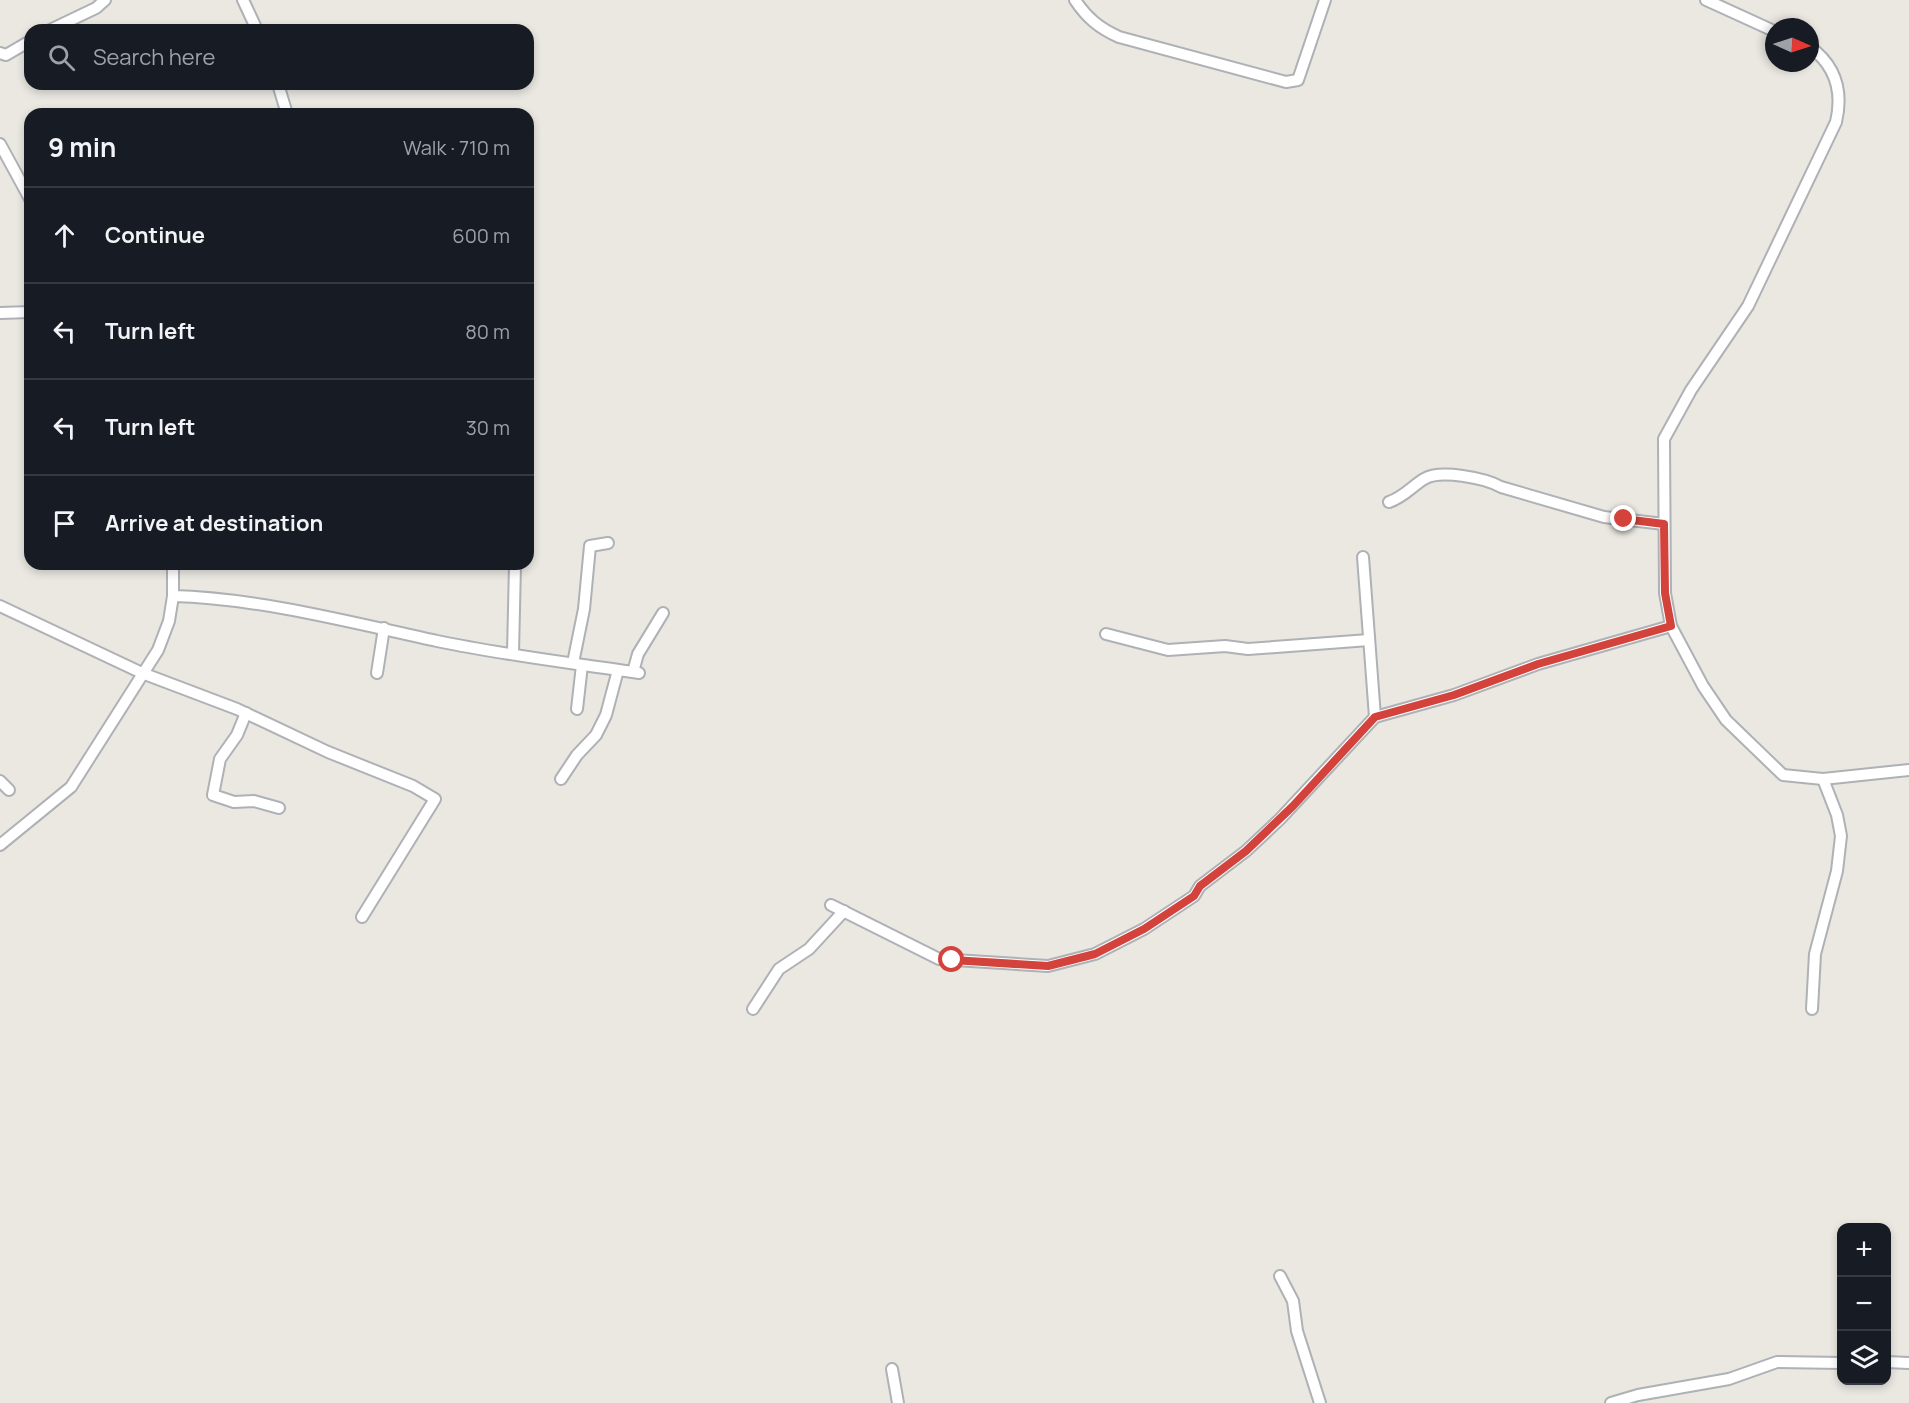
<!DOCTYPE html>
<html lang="en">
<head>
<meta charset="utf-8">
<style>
  body { margin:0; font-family:Manrope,sans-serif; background:#20242c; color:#f1f3f6 }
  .controls { position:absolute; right:18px; bottom:18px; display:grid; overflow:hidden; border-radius:12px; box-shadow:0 3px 9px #0003 }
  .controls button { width:54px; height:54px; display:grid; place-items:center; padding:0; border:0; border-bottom:2px solid #363941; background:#171b24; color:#f1f3f6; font:30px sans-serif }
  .compass { position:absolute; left:1765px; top:18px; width:54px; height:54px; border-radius:50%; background:#171b24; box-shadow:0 3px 9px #0003; rotate:93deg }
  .stop { position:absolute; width:18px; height:18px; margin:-14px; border:4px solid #d4423c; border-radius:50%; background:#fff }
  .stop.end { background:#d4423c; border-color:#fff; box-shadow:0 2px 6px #0008 }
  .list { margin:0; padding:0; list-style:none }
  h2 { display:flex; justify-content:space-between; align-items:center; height:78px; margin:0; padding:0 24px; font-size:26px }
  h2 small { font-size:20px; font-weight:400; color:#9ea1a6 }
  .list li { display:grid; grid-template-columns:39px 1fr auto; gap:18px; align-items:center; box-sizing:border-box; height:96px; padding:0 24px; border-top:2px solid #363941 }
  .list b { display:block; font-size:22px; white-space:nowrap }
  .list em { font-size:20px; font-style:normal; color:#9ea1a6 }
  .icon { flex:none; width:33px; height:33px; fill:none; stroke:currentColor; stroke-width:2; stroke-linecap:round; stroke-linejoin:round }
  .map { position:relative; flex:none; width:1909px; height:1403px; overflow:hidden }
  .search { position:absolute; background:#171b24; box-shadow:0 3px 9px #0003; left:24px; top:24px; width:510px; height:66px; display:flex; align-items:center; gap:15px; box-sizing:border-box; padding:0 21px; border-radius:18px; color:#9ea1a6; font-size:22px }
  .panel { position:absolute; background:#171b24; box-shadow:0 3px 9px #0003; left:24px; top:108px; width:510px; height:462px; border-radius:18px }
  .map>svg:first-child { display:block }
</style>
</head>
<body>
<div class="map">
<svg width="1909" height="1403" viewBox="0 0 1909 1403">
  <rect width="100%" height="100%" fill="#eae8e1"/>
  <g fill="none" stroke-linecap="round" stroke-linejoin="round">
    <g stroke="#aeb1b5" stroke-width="14">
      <g id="street">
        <path d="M243,0L257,30"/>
        <path d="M1075,0C1087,18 1099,28 1119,37L1286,82L1298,80L1325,0"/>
        <path d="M1706,0L1774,31"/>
        <path d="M50,30L96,8L105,0"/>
        <path d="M0,53L6,55L30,41"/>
        <path d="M278,84L287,114"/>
        <path d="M0,144L30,199"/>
        <path d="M0,313L30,312"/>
        <path d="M1389,502C1404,497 1411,487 1424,479C1440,469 1485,478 1501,487L1604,517L1664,524"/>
        <path d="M1363,557L1375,717"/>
        <path d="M173,596C258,598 354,623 437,641C504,655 572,663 639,673"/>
        <path d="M0,606L142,673L237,709L328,752L413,786L435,799L362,917"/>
        <path d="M1671,626L1703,686L1726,720L1783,775L1823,779L1909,770"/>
        <path d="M1106,634L1168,650L1225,646L1248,649L1369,640"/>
        <path d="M513,653L515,564"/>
        <path d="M573,663L584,609L590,546L608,543"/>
        <path d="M633,672L638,654L663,613"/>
        <path d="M377,673L384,628"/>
        <path d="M577,709L582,665"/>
        <path d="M246,713L237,735L220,759L213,795L234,802L254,801L279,808"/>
        <path d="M561,779L577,755L596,735L606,715L618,670"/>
        <path d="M0,781L9,790"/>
        <path d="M0,845L71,787L158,650L169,621L173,596V564"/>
        <path d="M831,905L939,959L1048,966L1095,954L1144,929L1194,896L1200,886L1246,851L1280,819L1375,717L1454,695L1538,664L1671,626L1665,593L1664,439L1691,390L1748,306L1836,122C1843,92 1836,66 1810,47"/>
        <path d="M753,1009L779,969L809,949L844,911"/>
        <path d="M1812,1009L1815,954L1837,871L1841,836L1837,815L1823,779"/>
        <path d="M1280,1276L1293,1301L1297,1331L1320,1403"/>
        <path d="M1886,1362L1909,1363"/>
        <path d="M892,1369L898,1403"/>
        <path d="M1611,1403L1638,1395L1729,1379L1777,1362L1842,1363"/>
      </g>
    </g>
    <use href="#street" stroke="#fff" stroke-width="10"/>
  </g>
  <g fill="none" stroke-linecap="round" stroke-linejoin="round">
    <path stroke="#d4423c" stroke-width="8" d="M952,960L1048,966L1095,954L1144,929L1194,896L1200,886L1246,851L1293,806L1375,717L1454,695L1538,664L1671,626L1665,593L1664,524L1624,519"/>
  </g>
</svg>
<div class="controls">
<button>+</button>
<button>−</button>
<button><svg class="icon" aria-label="layers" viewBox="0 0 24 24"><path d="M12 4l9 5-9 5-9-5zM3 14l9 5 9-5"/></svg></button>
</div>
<svg class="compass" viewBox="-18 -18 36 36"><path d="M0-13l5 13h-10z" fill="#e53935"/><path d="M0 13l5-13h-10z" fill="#9ea1a6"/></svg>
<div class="stop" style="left:952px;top:960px"></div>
<div class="stop end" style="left:1624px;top:519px"></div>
<div class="search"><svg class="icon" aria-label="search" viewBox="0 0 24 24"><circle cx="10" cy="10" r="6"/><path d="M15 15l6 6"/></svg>Search here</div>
<section class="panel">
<h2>9 min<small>Walk · 710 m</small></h2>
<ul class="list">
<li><svg class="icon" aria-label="ahead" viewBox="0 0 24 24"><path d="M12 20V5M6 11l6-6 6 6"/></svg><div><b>Continue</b></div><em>600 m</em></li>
<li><svg class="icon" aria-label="left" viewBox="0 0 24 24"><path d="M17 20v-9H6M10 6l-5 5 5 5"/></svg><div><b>Turn left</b></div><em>80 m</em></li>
<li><svg class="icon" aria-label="left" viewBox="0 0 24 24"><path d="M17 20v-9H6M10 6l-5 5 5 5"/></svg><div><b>Turn left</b></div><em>30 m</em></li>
<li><svg class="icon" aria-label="arrive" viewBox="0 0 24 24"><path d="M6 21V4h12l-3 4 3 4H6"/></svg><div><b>Arrive at destination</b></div></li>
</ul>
</section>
</div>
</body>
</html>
